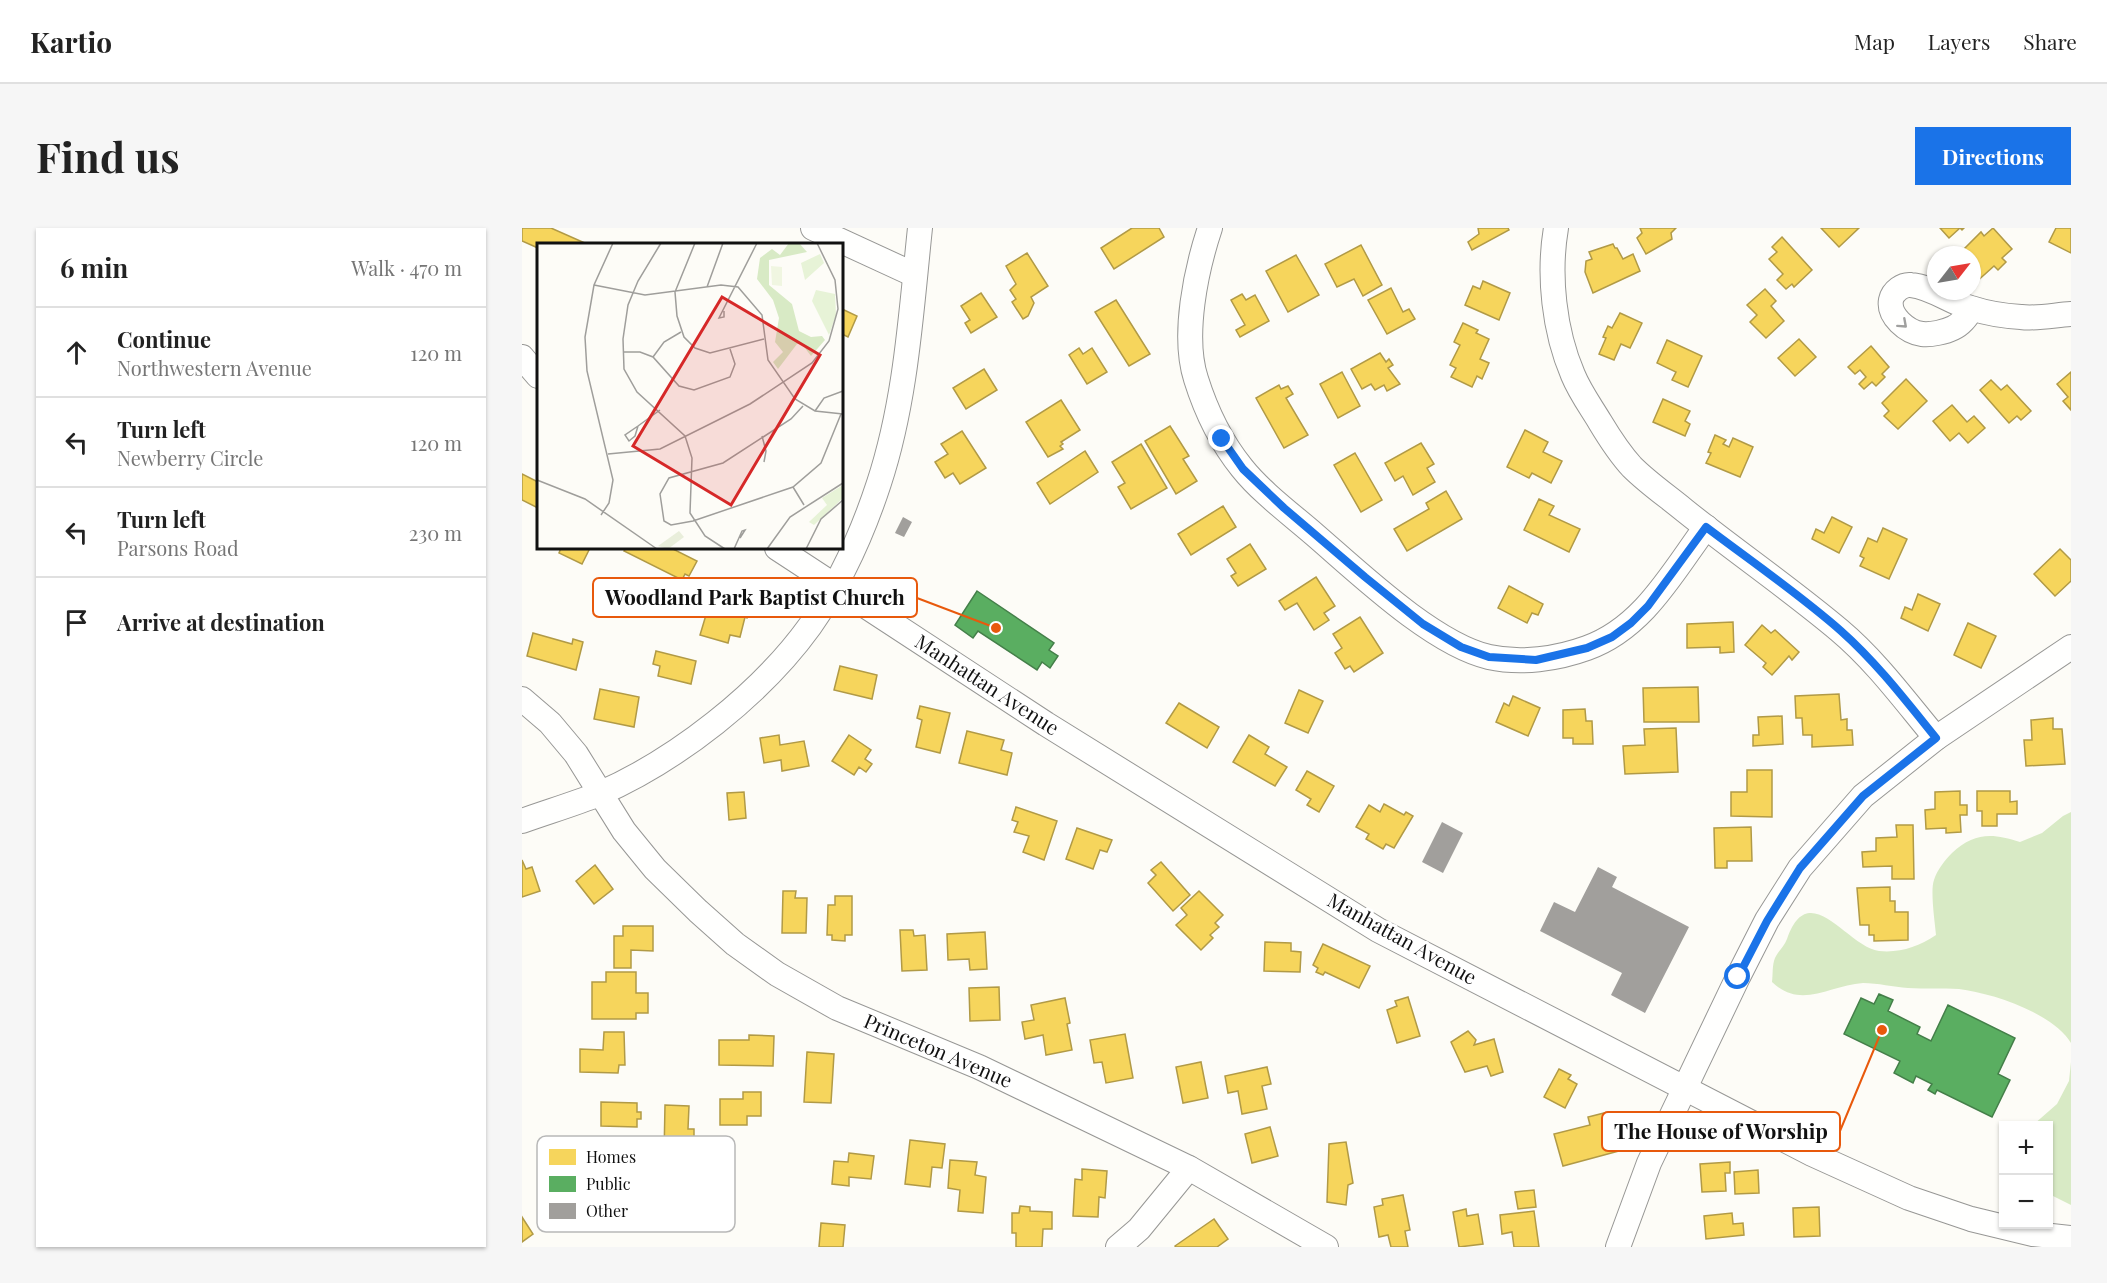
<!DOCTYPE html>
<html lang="en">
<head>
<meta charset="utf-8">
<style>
  body { margin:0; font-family:"Playfair Display",serif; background:#f6f6f6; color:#222 }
  .controls { position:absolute; right:18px; bottom:18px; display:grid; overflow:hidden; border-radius:0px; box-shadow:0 2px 4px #0004 }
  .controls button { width:54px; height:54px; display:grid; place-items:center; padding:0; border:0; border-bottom:2px solid #e0e0e0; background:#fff; color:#222; font:30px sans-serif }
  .compass { position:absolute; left:1405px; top:18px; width:54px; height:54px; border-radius:50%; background:#fff; box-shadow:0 2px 4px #0004; rotate:59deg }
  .stop { position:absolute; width:18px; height:18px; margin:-14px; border:4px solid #1a73e8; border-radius:50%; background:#fff }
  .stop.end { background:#1a73e8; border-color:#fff; box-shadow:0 2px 6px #0008 }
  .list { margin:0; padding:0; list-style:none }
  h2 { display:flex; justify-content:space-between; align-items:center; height:78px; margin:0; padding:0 24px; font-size:26px }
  h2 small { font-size:20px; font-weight:400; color:#767676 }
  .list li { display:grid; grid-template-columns:39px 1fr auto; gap:18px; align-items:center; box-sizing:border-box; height:90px; padding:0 24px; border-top:2px solid #e0e0e0 }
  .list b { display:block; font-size:22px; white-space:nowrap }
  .list p { margin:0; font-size:20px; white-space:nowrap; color:#767676 }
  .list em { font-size:20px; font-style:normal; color:#767676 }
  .icon { flex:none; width:33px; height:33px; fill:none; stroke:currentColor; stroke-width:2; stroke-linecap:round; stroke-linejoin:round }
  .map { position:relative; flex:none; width:1549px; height:1019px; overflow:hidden; border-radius:0px }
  header { display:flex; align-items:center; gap:36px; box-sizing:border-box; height:84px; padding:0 30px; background:#fff; border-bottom:2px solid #e0e0e0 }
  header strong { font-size:28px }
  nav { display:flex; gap:33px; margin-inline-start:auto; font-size:21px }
  .intro { display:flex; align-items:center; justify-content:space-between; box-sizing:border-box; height:144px; padding:0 36px }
  h1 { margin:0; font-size:42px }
  .button { padding:15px 27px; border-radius:0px; background:#1a73e8; color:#fff; font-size:21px; font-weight:700 }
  main { display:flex; gap:36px; padding:0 36px }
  aside { flex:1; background:#fff; border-radius:0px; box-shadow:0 2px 4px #0004 }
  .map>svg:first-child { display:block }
</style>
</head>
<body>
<header>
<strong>Kartio</strong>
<nav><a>Map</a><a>Layers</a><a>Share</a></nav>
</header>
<div class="intro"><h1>Find us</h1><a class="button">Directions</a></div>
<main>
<aside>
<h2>6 min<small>Walk · 470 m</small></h2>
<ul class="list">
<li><svg class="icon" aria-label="ahead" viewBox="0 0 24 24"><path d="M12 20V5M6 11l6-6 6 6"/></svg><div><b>Continue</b><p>Northwestern Avenue</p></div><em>120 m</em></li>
<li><svg class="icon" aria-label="left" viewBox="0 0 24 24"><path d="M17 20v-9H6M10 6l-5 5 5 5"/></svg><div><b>Turn left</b><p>Newberry Circle</p></div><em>120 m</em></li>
<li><svg class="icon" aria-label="left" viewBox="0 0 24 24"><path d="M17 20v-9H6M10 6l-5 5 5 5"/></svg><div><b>Turn left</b><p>Parsons Road</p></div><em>230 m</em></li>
<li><svg class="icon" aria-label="arrive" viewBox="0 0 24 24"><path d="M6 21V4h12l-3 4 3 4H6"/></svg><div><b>Arrive at destination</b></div></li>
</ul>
</aside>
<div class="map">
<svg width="1549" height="1019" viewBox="0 0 1549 1019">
  <rect width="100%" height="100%" fill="#fdfcf7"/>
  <g fill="#d8eac5">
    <path d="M1549,584V815C1531,785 1470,765 1437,761C1420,760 1403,761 1386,760C1371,759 1356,755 1341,755C1308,757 1279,782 1250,754C1251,747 1250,737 1253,730C1256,723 1262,719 1265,711C1287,648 1325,719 1357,723C1378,725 1396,719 1414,707C1413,695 1408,662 1412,652C1415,642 1423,632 1430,625C1452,604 1471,605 1498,614L1520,605L1541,588Z"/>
    <path d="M1549,834V977L1527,966L1526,898L1511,897L1535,876L1547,853Z"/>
  </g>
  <g fill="#f6d55c" stroke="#b19a46" stroke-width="1.5">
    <path d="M0,0H29L65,16H16V20L0,13Z"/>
    <path d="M610,0H637L642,9L592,41L579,20Z"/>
    <path d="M956,0H986L987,2L950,22L946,14L957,6Z"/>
    <path d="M1118,0H1154L1149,5L1150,11L1124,26L1115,10L1120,5Z"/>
    <path d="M1299,0H1337L1317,19Z"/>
    <path d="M1418,0H1442L1440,2L1438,0L1427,10Z"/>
    <path d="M1471,0L1490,21L1480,30L1484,34L1476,42L1472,38L1452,56L1450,54V27H1436L1459,4L1462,8Z"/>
    <path d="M1534,0H1549V25L1527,14Z"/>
    <path d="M1260,9L1290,42L1272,59L1270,56L1264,61L1255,52L1261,46L1247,31L1255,24L1250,19Z"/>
    <path d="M1091,16L1093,20H1095L1101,31L1111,26L1118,43L1071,65L1063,44L1064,33L1070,31L1067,24Z"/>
    <path d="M839,17L860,57L841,68L832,51L815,59L803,36Z"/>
    <path d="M505,25L526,58L509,69L512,75L506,88L501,91L490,74L494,71L488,62L494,56L484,38Z"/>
    <path d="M774,27L797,67L766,84L744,43Z"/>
    <path d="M961,53L988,65L977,92L943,77L951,58L958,61Z"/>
    <path d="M869,60L881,84L887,81L893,91L865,106L846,72Z"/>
    <path d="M1243,61L1254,73L1249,78L1262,93L1244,110L1228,94L1235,87L1225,77Z"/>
    <path d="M459,65L475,89L449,105L443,95L448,92L439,78Z"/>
    <path d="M720,66L724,72L733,67L747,93L718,109L714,102L723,97L709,72Z"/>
    <path d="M594,72L628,126L607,138L573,84Z"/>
    <path d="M320,81L335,88L326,109L320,106Z"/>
    <path d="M1098,85L1120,95L1108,120L1099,116L1092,132L1077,126L1084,110L1081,109L1086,98L1090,100Z"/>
    <path d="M941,95L956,102L954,105L967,111L958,131L967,135L960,151L955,148L950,159L929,149L934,140L928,137L938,117L932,114Z"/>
    <path d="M1277,111L1294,129L1273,148L1256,130Z"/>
    <path d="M1145,112L1180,128L1166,159L1150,152L1154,144L1135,135Z"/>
    <path d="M1349,118L1367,139L1360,146L1363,149L1354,158L1350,154L1342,161L1337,156L1344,149L1338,142L1333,146L1326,139Z"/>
    <path d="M557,120L561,126L570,120L585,144L565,156L547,127Z"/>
    <path d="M858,125L864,134L867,131L871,137L866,140L878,156L865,163L862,157L853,162L849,156L840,161L829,141Z"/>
    <path d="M462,141L475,162L444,181L431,160Z"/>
    <path d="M820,144L838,178L816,190L798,156Z"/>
    <path d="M1549,144V182L1541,173L1546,169L1535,156Z"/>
    <path d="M1384,151L1405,173L1376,201L1362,188L1367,183L1360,175Z"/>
    <path d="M1469,152L1479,162L1485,157L1509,183L1499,192L1495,188L1487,195L1458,162Z"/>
    <path d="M757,157L759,161L766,158L771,166L764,170L786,207L762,220L734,170Z"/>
    <path d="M1141,171L1168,183L1163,193L1168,196L1163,208L1131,194Z"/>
    <path d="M539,172L558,202L539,214L541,216L538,218L541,221L526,229L504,194Z"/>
    <path d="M1430,177L1445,194L1452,188L1463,200L1446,215L1437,205L1428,213L1411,193Z"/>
    <path d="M648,198L667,228L661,231L675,253L654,266L623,213Z"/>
    <path d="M1003,202L1026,214L1021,224L1040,233L1029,255L1010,245L1007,250L985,239Z"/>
    <path d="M440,203L464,240L438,256L431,245L423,250L413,234L426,226L419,216Z"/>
    <path d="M1193,207L1204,212L1201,216L1207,219L1211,210L1231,219L1218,249L1184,235L1189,225L1186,224Z"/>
    <path d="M899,215L912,236L905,240L913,254L891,267L881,248L873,253L863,235Z"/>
    <path d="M619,216L645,260L609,281L596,259L603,255L590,234Z"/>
    <path d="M563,223L576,244L528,276L515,255Z"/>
    <path d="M833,225L860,272L839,284L812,237Z"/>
    <path d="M0,246L16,254V280L0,272Z"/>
    <path d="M924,263L940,291L885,323L872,301L907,281L904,275Z"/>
    <path d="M1017,271L1032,278L1027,287L1058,301L1047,324L1002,302Z"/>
    <path d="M701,278L714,299L669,327L656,306Z"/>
    <path d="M1310,289L1330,299L1317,325L1290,311L1294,301L1302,305Z"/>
    <path d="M1361,300L1385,311L1367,351L1338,338L1342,330L1338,328L1346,310L1355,314Z"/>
    <path d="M728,316L744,341L716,358L709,348L714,345L705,331Z"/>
    <path d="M39,320H68L60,336L37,325Z"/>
    <path d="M104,320H149L175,333L167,348L163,346L160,352L102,323Z"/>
    <path d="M1538,321L1549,332V353L1533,368L1512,346Z"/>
    <path d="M794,349L813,378L802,385L807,392L792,402L775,375L763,382L757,373Z"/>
    <path d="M987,358L1021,376L1016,387L1010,385L1005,395L976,380Z"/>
    <path d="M197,365L225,372L222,380L227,384L225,390L223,389L218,409L208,407L206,415L178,407L184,387L191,389Z"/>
    <path d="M1396,366L1418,376L1406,403L1379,390L1383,379L1390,382Z"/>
    <path d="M838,389L861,425L832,444L828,438L823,441L813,425L820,420L811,406Z"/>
    <path d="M1211,394L1212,424L1198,425V419L1165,420V396Z"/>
    <path d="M1446,395L1474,408L1459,440L1432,427Z"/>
    <path d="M1240,397L1249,405L1253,402L1277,424L1270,432L1267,428L1250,447L1241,439L1244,435L1223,417Z"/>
    <path d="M11,405L50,416L51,411L61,414L54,442L5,428Z"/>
    <path d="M134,423L174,433L169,456L136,448L138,438L131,436Z"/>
    <path d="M318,438L355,447L350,471L312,462Z"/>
    <path d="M1176,459L1177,494H1122L1121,460Z"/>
    <path d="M78,461L117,469L112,499L72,491Z"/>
    <path d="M777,462L801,473L786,505L763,495Z"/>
    <path d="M1317,466L1319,492L1325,491V502H1330L1331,517L1290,519V507H1281L1280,490H1274L1273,468Z"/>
    <path d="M991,468L1018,480L1006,508L974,494L982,475L987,478Z"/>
    <path d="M657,475L697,499L685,520L644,495Z"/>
    <path d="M398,478L428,485L418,525L394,519L400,492L395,490Z"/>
    <path d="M1063,481L1064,493H1070L1071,516H1051V510H1041V482Z"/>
    <path d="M1260,488L1261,516L1231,518V507H1237L1236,489Z"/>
    <path d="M1531,490V501H1540L1543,536L1504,538L1502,512H1510L1509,492Z"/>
    <path d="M1154,500L1156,544L1103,546L1101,518L1123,517L1122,501Z"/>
    <path d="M445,503L482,512L479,522L490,525L485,547L437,535Z"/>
    <path d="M257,507L258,517L282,513L287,538L260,543L259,532L242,535L238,510Z"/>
    <path d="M327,507L349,522L343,531L350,536L344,544L337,539L332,547L310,533Z"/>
    <path d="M727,507L747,519L743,526L765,539L753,558L711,534Z"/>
    <path d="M1225,542H1250V589L1209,588V564H1225Z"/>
    <path d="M785,543L812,558L797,584L785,577L789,571L774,562Z"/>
    <path d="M1438,563V577H1445V587H1438L1439,604L1424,605V600L1404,601L1403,582L1413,581V564Z"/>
    <path d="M1455,563H1488V574L1495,573V586H1475V598H1460V583H1455Z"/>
    <path d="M222,564L224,590L207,592L205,565Z"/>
    <path d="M862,576L882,587L884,584L891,588L872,620L864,616L861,621L844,611L847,606L834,599L847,577L858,584Z"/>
    <path d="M494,579L535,593L522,632L501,624L507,608L492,604L496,594L490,592Z"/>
    <path d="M1374,597H1391L1392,651H1370V638L1341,639L1340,624L1354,623V610L1375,609Z"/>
    <path d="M1229,599L1230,633H1205V640H1193L1192,600Z"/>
    <path d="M555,600L590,612L585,624L578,622L571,641L544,631Z"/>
    <path d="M0,632L4,641L10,639L18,663L0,669Z"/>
    <path d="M639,634L668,667L651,683L626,655L634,647L629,642Z"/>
    <path d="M73,637L91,661L72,676L54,653Z"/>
    <path d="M1368,659V673H1373V684H1386V712L1352,713V707H1347V697H1338L1335,660Z"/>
    <path d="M261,663H274L273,670H285L284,705H260Z"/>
    <path d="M677,663L701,687L693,695L697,699L688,707L691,710L679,722L654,697L665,687L659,680Z"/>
    <path d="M313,668H330V707H323V713L310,712V707H305L306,677H313Z"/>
    <path d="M101,698H131V723L109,722V740H92V708H101Z"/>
    <path d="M378,702H391L392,708L403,707L405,742L380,743Z"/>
    <path d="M463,704L465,741L448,742L447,731L426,732L425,706Z"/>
    <path d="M743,714L769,715V723L779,724L778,744L742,743Z"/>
    <path d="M801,716L848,738L837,760L803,744L801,747L794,744L796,740L791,737Z"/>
    <path d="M84,744H114V765H126V785H114V791H70V754H84Z"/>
    <path d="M477,759L478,792L448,793L447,760Z"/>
    <path d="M886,769L898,808L875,815L865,782L875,778L873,773Z"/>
    <path d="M543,770L548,795L545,796L550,822L524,827L521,807L503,811L500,794L512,792L509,777Z"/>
    <path d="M946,803L954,812L952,817L972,811L981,844L969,848L965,838L943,844L929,814Z"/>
    <path d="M82,804H102L103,837H97L96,845L58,844V821L81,822Z"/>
    <path d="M603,806L611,850L584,855L580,834L572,835L568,812Z"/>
    <path d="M227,807L252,808L251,838L197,837V812H227Z"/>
    <path d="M285,824L312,826L309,875L282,874Z"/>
    <path d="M679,834L686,870L661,875L654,839Z"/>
    <path d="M745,839L749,856L740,858L745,881L720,886L716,863L706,865L703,848Z"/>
    <path d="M1037,841L1049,847L1046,851L1055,856L1043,880L1022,869Z"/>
    <path d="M221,864H239V888H225V897H198V871H221Z"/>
    <path d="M79,874L115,875V884H119V891H115V899L79,898Z"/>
    <path d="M143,877L167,878L166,901H172V927H142Z"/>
    <path d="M1086,884L1097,923L1041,938L1032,906L1068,897L1066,889Z"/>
    <path d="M748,899L756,928L730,935L723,906Z"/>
    <path d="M388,912L423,916L420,940L410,939L408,959L383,956Z"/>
    <path d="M824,914L831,955L826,957L824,977L805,974L807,916Z"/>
    <path d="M327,925L352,928L349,951L327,949V958L310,956L312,933L326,934Z"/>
    <path d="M428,932L455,934L453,947L464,949L461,985L436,983L438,962L426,960Z"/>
    <path d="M1208,934V945H1203L1204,963L1180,964L1178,936Z"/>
    <path d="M560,941L585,943L583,970L577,969L576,989L551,988L553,951L560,952Z"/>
    <path d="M1236,942L1237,965L1213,966L1212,944Z"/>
    <path d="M1012,962L1014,979L996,981L993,964Z"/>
    <path d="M881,967L888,1002L883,1003L886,1019H869L866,1007L857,1009L852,979L861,977L860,971Z"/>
    <path d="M498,978L508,979V983L530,984V1001H521L520,1019H494V1005H490V985H497Z"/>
    <path d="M1297,979L1298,1008L1272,1009L1271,980Z"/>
    <path d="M944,981L945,988L956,986L961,1016L937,1019L931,984Z"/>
    <path d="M1012,983L1017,1019H992L990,1004L980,1006L978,987Z"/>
    <path d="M1210,985L1211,996L1221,995L1222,1007L1184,1011L1182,988Z"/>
    <path d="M0,989L11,1006L0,1014Z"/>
    <path d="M692,991L706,1011L695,1019H654L653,1018Z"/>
    <path d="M299,995L323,997L321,1019H297Z"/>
  </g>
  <g fill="#5aae61" stroke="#447f49" stroke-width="1.5">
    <path d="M455,363L532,415L527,422L536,428L528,440L520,434L515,442L456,403L451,410L433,397Z"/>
    <path d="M1357,766L1371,772L1366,783L1398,799L1395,806L1409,813L1426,777L1493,810L1476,846L1488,852L1470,889L1415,862L1413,866L1406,862L1410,856L1394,848L1391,855L1372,845L1378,833L1322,806L1339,770L1352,776Z"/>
  </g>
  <g fill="#a19f9c">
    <path d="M381,289L390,294L382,309L373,305Z"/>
    <path d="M920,594L941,605L921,645L900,634Z"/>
    <path d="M1076,639L1095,649L1090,659L1167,699L1123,785L1089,767L1100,745L1018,703L1032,674L1053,684Z"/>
  </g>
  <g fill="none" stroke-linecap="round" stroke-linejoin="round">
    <g stroke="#979795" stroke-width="26">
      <g id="minor">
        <path d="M291,0L393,47"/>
        <path d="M688,0C674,42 660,108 674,151C684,183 699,214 720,240C739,264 770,287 793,307C837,345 911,416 967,429C999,436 1035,431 1065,420C1121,400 1150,345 1184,299"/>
        <path d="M1034,0C1026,47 1032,103 1051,147C1058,164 1069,179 1078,194C1087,209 1098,226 1110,239C1126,255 1145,268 1162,282C1213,323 1267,360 1317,402C1354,433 1383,473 1414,510"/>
        <path d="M1450,81C1445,88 1440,96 1431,100C1423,104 1409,107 1400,106C1385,104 1366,88 1369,72C1371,63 1381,56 1389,57C1410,59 1429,75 1449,80C1464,85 1483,88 1499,89C1515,91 1533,87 1549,86"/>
        <path d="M0,129L16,148"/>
        <path d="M255,320L524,496L856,702L1290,926L1387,970L1449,991L1511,1006L1549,1010"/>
        <path d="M0,471L28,495L54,526L102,603L133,641L176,683L213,716L255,746L315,780L457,839L667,940L804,1019"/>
        <path d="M0,593C25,584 52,576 77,566C155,532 239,466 288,398C318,355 341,304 357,255C384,173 389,85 398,0"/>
        <path d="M596,1019L617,1001L667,940"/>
        <path d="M1096,1019L1127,935L1216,749L1245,692L1278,640L1341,568L1414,510L1549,419"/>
      </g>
    </g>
    <use href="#minor" stroke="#fffffe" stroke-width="24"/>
  </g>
  <defs><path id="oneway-chevron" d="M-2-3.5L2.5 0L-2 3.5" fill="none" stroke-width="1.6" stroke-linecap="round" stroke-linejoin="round" transform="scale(1.5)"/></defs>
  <use stroke="#a0a09f" href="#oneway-chevron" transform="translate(1381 96) rotate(42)"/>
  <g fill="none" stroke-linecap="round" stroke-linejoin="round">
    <path stroke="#1a73e8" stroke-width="8" d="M700,211L721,241L762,280L843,349L901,396L939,419L967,429L1014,432L1065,420L1090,409L1109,395L1126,378L1184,299C1229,333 1277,366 1319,403C1355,435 1384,473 1414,510L1341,568L1278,640L1245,693L1216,749"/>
  </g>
  <g text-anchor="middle" stroke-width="6" stroke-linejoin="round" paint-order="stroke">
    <g font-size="20" fill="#111" stroke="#fff">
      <text transform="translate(465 457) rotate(33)" y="7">Manhattan Avenue</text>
      <text transform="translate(880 711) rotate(29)" y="7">Manhattan Avenue</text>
      <text transform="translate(416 823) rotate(23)" y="7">Princeton Avenue</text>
    </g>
  </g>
  <g transform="translate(15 15)">
    <rect width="306" height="306" fill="#fdfcf7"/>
    <path d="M283,11L287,20L268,37L264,20ZM279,47L298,51L299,72L292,92L275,58ZM306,242V255L277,282L272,279L290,262L285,255Z" fill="#e7f3d7"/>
    <path d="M252,0H262L270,9L232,17V42L255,61L262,88L274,94L285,93L288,97L274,113L265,101H260L241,126L236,119L246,109L238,99L242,75L236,57L220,36L223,15L235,6L243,12Z" fill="#d8eac5"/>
    <path d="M142,288L147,294L131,306L121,303Z" fill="#e9eedb"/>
    <path d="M234,23L245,24V43L235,42Z" fill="#f0f6e1"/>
    <path fill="none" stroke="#9f9e9b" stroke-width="1.5" d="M124,0L101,38L91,62L86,96L87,126L100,149L148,193L155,215L153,270L168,293L188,306M158,0L138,49L140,73L147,94L158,105L173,110L227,96M57,42L108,52L184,42L201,44L225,72L231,117L258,156L278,168L306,171M170,44L186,0M187,68V74L182,75L220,0M86,109H103L116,114L142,143L157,147L193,134L198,121L193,106M116,114L127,99L144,89M266,163L254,176L186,220L132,235L123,251L127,278L134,282L156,278L256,244L284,220L304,171M278,168L287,155L306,148M101,183L98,193L92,198L88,192L101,183L123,167M225,193L229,208L227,219M71,211L123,206L213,161L275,120L292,98L301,66L298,37L280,0M0,237L48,256L120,306M256,244L267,262M64,272L72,260L76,237L50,128L48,94L57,42L76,0M197,306L205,288L208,287L203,295M230,306L253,274L306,240M269,306L284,276L306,257"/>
    <path fill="#d62828" fill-opacity="0.15" stroke="#d62828" stroke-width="3" d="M185,54L283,112L194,262L96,203Z"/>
    <rect width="306" height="306" fill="none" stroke="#111" stroke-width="3"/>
  </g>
  <rect x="15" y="908" width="198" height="96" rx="9" fill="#fff" stroke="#b8b8b8" stroke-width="1.5"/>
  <rect x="27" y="921" width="27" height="16" fill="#f6d55c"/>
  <rect x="27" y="948" width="27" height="16" fill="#5aae61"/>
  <rect x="27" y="975" width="27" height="16" fill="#a19f9c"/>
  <g font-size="16" fill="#111">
    <text x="64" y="935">Homes</text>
    <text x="64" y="962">Public</text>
    <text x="64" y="989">Other</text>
  </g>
  <path fill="none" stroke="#e8590c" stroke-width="2" d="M474 400L395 370M1360 802L1318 903"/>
  <g fill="#e8590c" stroke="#fff" stroke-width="2">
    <circle cx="474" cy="400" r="6"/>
    <circle cx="1360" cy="802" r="6"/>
  </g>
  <g fill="#fff" stroke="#e8590c" stroke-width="2">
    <rect x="71" y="350" width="324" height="39" rx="6"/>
    <rect x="1080" y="884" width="238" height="39" rx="6"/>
  </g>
  <g font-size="21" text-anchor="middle" font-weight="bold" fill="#111">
    <text x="233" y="377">Woodland Park Baptist Church</text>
    <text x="1199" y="911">The House of Worship</text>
  </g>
</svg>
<div class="controls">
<button>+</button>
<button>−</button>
</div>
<svg class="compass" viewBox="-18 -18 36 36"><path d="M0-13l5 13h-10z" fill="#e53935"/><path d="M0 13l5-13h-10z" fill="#767676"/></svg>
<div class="stop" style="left:1216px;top:749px"></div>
<div class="stop end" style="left:700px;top:211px"></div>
</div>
</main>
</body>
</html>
